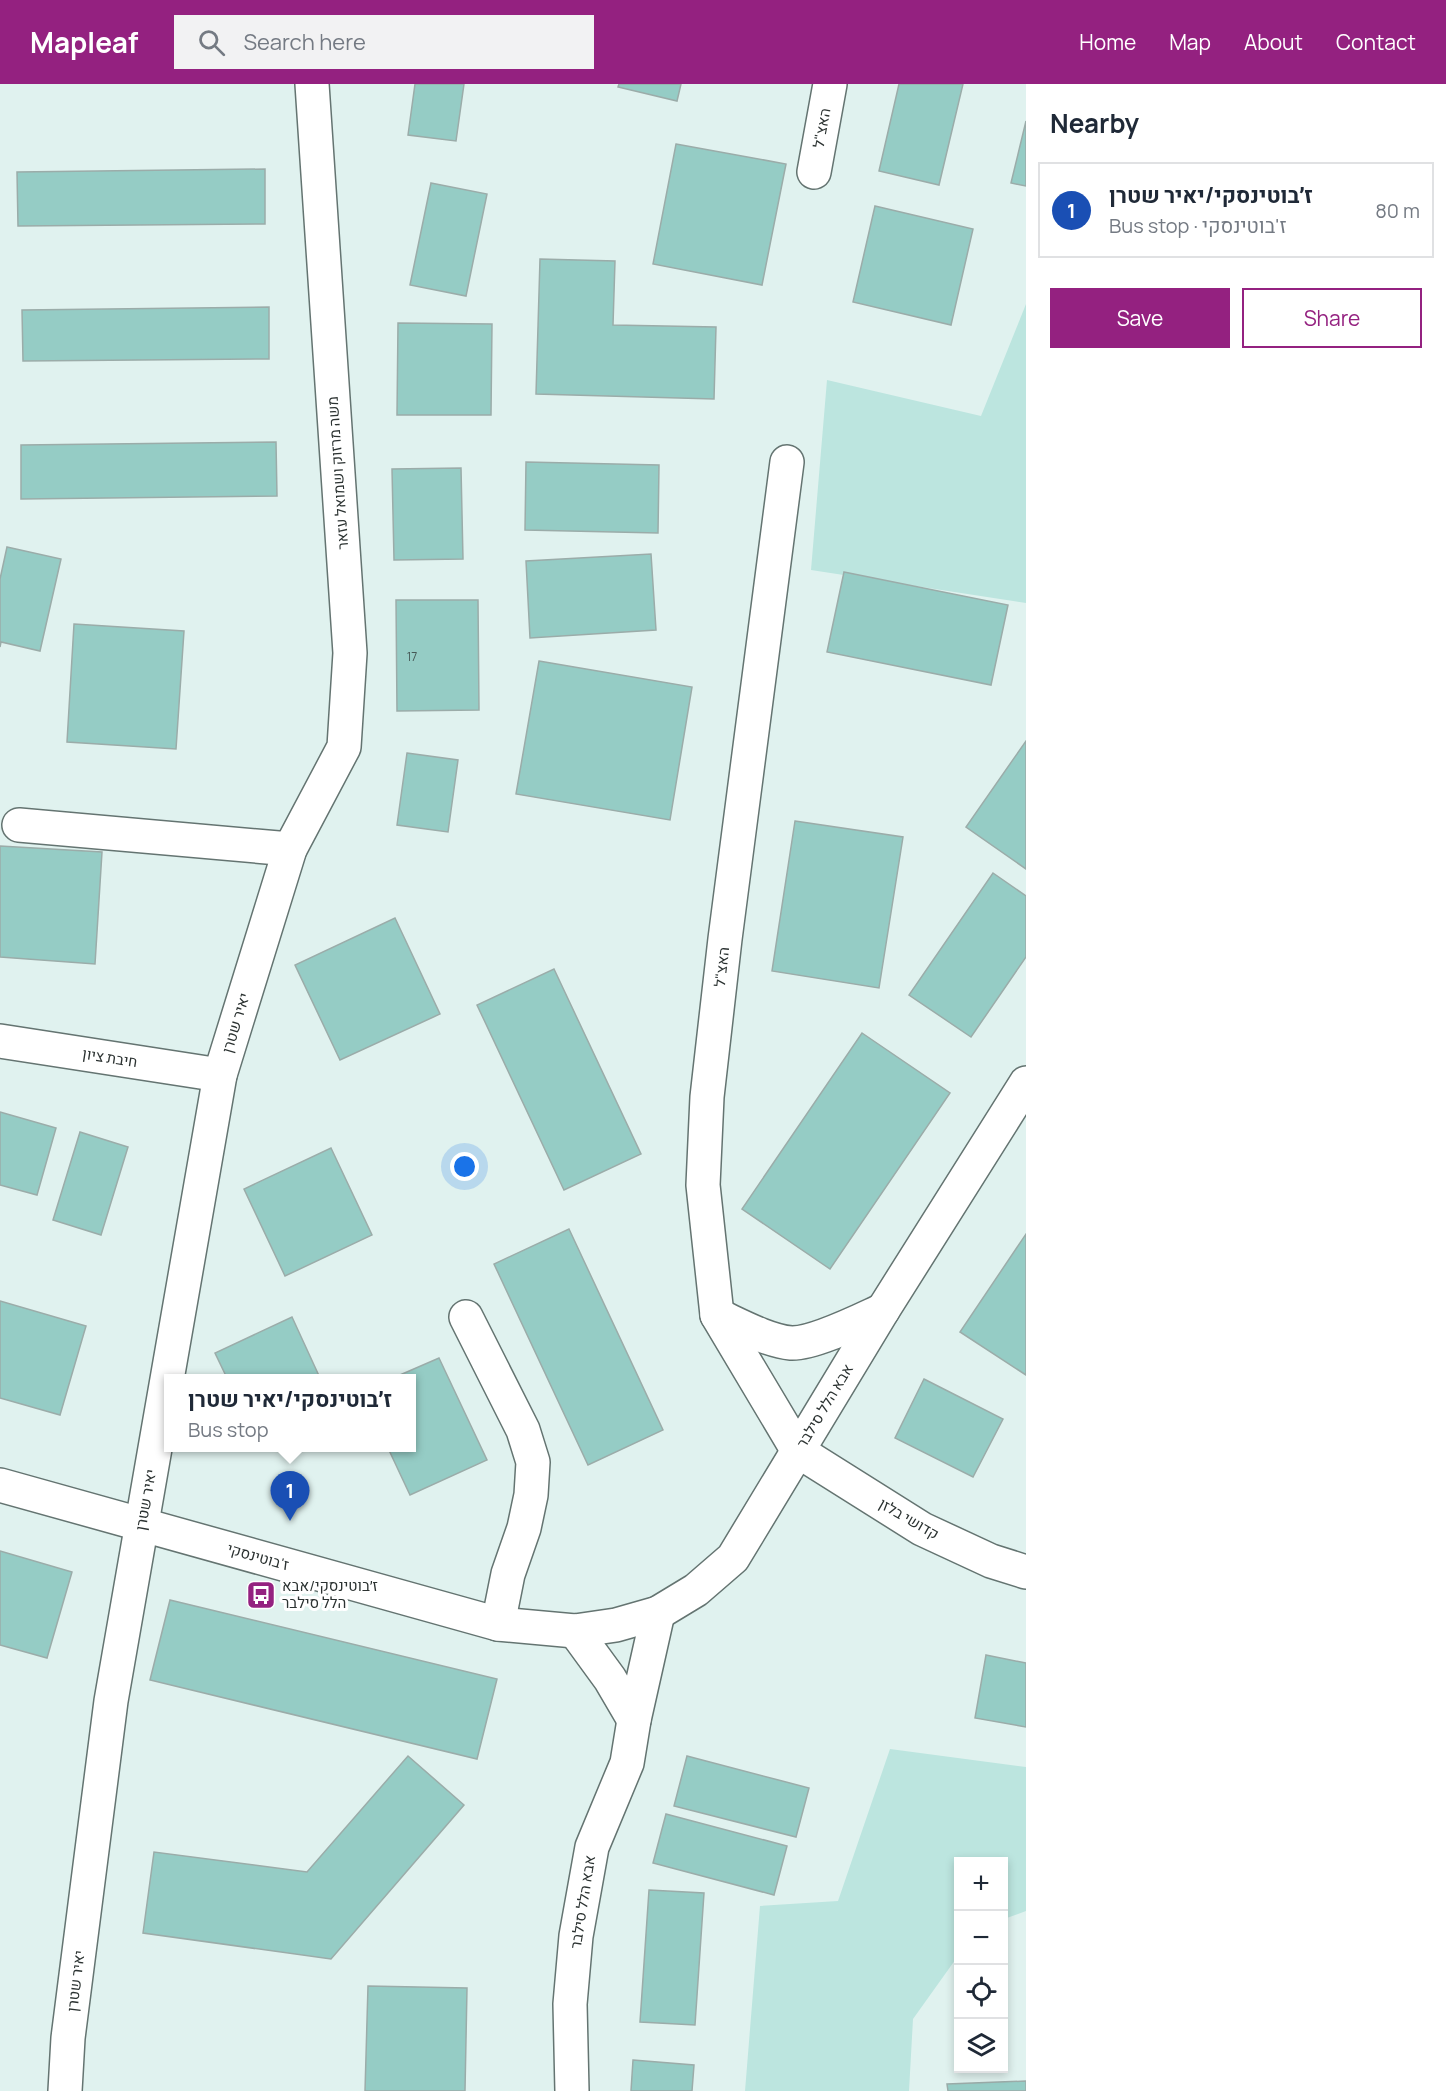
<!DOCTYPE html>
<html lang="en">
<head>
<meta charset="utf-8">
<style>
  body { margin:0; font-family:Manrope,Heebo,sans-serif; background:#f2f2f3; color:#1f2937 }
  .controls { position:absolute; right:18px; bottom:18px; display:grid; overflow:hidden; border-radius:0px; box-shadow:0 3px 9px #0003 }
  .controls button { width:54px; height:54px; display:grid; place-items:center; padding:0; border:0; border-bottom:2px solid #e0e1e3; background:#fff; color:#1f2937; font:30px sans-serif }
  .you { position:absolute; left:465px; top:1083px; width:21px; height:21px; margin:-15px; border:4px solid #fff; border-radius:50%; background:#1a73e8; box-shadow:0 0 0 9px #1a73e833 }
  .badge { display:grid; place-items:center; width:39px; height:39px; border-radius:50%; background:#942180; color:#fff; font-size:20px; font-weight:700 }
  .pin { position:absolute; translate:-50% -50px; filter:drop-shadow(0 2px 3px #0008) }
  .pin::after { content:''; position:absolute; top:32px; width:21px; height:18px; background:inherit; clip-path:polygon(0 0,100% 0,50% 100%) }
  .popup { position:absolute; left:164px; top:1290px; width:252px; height:78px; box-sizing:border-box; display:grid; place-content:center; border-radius:0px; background:#fff; filter:drop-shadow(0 2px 4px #0005); font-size:20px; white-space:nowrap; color:#747a83 }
  .popup b { font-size:22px; color:#1f2937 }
  .popup::after { content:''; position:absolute; left:50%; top:100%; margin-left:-12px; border:12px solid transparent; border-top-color:#fff }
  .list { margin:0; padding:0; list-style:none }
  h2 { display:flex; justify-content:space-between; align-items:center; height:78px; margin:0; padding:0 24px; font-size:26px }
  h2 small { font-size:20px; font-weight:400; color:#747a83 }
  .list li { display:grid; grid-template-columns:39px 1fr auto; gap:18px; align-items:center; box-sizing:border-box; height:96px; margin:0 12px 12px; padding:0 12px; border:2px solid #e0e1e3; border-radius:0px }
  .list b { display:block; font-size:22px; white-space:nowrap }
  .list p { margin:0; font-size:20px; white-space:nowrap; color:#747a83 }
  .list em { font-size:20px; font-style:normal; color:#747a83 }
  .actions { display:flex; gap:12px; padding:18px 24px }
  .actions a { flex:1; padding:14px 0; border:2px solid #942180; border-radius:0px; text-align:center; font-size:21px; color:#942180 }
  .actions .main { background:#942180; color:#fff }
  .icon { flex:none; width:33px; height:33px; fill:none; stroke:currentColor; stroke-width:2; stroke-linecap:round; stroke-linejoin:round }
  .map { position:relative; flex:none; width:1026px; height:2007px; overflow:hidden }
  header { display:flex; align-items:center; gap:36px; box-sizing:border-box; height:84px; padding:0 30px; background:#942180; color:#fff }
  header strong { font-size:28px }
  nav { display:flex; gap:33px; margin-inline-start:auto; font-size:21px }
  .search { width:420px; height:54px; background:#f2f2f3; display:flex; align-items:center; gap:15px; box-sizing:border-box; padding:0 21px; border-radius:0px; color:#747a83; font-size:22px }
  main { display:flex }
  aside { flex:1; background:#fff }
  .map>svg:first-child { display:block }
</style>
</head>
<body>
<header>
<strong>Mapleaf</strong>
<div class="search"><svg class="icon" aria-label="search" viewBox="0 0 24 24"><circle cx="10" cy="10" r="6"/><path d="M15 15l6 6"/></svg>Search here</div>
<nav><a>Home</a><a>Map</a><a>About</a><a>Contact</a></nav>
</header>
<main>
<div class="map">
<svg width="1026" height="2007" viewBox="0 0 1026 2007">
  <rect width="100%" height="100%" fill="#e0f2ef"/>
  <g fill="#bce5df">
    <path d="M1026,220V519L811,486L827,296L981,332Z"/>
    <path d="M890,1665L1026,1683V1827L1004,1835V1778H958V1872L913,1935L909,2007H745L760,1822L838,1817Z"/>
  </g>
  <g fill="#95ccc5" stroke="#9baca9" stroke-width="1.5">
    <path d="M415,0H464L456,57L408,51Z"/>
    <path d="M619,0H681L677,17L618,3Z"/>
    <path d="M899,0H963L939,101L879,87Z"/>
    <path d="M1026,37V102L1011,99Z"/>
    <path d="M676,60L786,80L762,201L653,180Z"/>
    <path d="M265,85V140L18,142L17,88Z"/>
    <path d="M431,99L487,110L466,212L410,201Z"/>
    <path d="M875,122L973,145L951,241L853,218Z"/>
    <path d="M540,175L615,177L613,241L716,243L714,315L536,310Z"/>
    <path d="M269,223V275L23,277L22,226Z"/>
    <path d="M398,239L492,240L491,331H397Z"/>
    <path d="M276,358L277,412L21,415V361Z"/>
    <path d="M526,378L659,381L658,449L525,446Z"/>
    <path d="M461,384L463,475L394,476L392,385Z"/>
    <path d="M7,463L61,475L40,567L1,558L0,563V495Z"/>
    <path d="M651,470L656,546L530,554L526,477Z"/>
    <path d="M844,488L1008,521L991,601L827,568Z"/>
    <path d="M396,516H478L479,626L397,627Z"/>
    <path d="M74,540L184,547L176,665L67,658Z"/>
    <path d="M539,577L692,603L670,736L516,710Z"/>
    <path d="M1026,657V785L966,743Z"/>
    <path d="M407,669L458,676L448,748L397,741Z"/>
    <path d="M795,737L903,753L879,904L772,887Z"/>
    <path d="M0,762L102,768L95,880L0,873Z"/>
    <path d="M993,789L1026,812V873L971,953L909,911Z"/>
    <path d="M395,834L440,930L340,976L295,881Z"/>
    <path d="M554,885L641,1070L564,1106L477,921Z"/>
    <path d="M862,949L950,1009L830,1185L742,1125Z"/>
    <path d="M0,1028L56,1044L37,1111L0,1101Z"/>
    <path d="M80,1048L128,1063L101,1151L53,1136Z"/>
    <path d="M331,1064L372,1151L285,1192L244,1105Z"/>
    <path d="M569,1145L663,1346L588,1381L494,1180Z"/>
    <path d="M1026,1150V1291L960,1248Z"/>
    <path d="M0,1217L86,1242L60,1331L0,1314Z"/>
    <path d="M292,1233L320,1294H227L215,1269Z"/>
    <path d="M439,1274L487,1376L410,1411L388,1364H412V1294H393Z"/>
    <path d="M924,1295L1003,1335L973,1393L895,1354Z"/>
    <path d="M0,1467L72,1488L47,1574L0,1561Z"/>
    <path d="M170,1516L497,1595L477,1675L150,1596Z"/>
    <path d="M986,1571L1026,1579V1643L975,1634Z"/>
    <path d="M408,1672L464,1721L331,1875L143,1849L154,1768L307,1788Z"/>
    <path d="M687,1672L809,1704L796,1753L674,1722Z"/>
    <path d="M666,1730L787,1762L774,1811L653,1779Z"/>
    <path d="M649,1806L704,1809L695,1941L640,1938Z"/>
    <path d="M368,1902L467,1904L465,2007H365Z"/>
    <path d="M633,1976L694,1981L692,2007H631Z"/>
    <path d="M1026,1997V2007H948L947,2000Z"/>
  </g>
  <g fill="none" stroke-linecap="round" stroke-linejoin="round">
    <g stroke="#647471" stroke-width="36">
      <g id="minor">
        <path d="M814,88L830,0"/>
        <path d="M787,378L725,855L707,1013L703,1101L717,1231L798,1367L922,1445L991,1477L1026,1488"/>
        <path d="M19,741L290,765"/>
        <path d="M0,957L220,991"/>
        <path d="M717,1231C739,1241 768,1257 791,1259C814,1260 861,1236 883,1226"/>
        <path d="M466,1233L523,1346L533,1378L531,1411L524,1444L508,1490L498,1540"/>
        <path d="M0,1401L498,1540L575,1547L616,1541L658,1529L696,1506L733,1474L883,1226L1026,999"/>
        <path d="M575,1547L610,1595L634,1636"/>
        <path d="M65,2007L68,1954L111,1617L220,991L290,765L344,663L350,569L312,0"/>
        <path d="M572,2007L570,1920L576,1852L592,1763L627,1679L634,1636L658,1529"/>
      </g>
    </g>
    <use href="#minor" stroke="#fff" stroke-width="33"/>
  </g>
  <defs>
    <g id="bus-square" transform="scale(1.5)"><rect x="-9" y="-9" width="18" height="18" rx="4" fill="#942180" stroke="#fff"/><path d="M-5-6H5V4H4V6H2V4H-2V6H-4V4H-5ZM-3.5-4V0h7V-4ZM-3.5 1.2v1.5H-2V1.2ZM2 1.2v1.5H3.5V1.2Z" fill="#fff"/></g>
  </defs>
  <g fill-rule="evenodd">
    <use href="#bus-square" x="261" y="1511"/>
  </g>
  <g text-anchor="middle" stroke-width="6" stroke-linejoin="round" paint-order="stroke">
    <g font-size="12" fill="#465856">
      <text x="412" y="577">17</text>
    </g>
    <g font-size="15" fill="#2b3231" stroke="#fff">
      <text transform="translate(822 44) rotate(-80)" y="5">האצ"ל</text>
      <text transform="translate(338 389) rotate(-94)" y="5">משה מרזוק ושמואל עזאר</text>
      <text transform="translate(722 883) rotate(-84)" y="5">האצ"ל</text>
      <text transform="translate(236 939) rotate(-73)" y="5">יאיר שטרן</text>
      <text transform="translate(110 974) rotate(9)" y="5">חיבת ציון</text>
      <text transform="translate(825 1322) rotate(-59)" y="5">אבא הלל סילבר</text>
      <text transform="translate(146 1416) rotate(-80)" y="5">יאיר שטרן</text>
      <text transform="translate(909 1435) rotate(30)" y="5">קדושי בלזן</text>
      <text transform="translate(258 1473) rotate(16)" y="5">ז'בוטינסקי</text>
      <text transform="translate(583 1818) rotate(-81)" y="5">אבא הלל סילבר</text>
      <text transform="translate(76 1897) rotate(-83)" y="5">יאיר שטרן</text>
    </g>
    <g font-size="15" fill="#2b3231" stroke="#fff" text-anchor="start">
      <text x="282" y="1507">ז׳בוטינסקי/אבא<tspan x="282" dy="17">הלל סילבר</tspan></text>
    </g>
  </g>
</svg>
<div class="controls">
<button>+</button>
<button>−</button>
<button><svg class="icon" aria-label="locate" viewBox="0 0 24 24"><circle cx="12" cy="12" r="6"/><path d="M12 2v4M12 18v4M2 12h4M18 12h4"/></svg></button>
<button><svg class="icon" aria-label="layers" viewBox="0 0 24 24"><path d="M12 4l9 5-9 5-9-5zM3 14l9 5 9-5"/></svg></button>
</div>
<div class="you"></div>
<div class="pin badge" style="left:290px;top:1437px;background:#1a4fb4">1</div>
<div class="popup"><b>ז׳בוטינסקי/יאיר שטרן</b>Bus stop</div>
</div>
<aside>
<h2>Nearby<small></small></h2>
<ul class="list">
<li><span class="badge" style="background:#1a4fb4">1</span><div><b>ז׳בוטינסקי/יאיר שטרן</b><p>Bus stop · ז'בוטינסקי</p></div><em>80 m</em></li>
</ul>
<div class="actions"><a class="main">Save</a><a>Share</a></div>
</aside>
</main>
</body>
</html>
